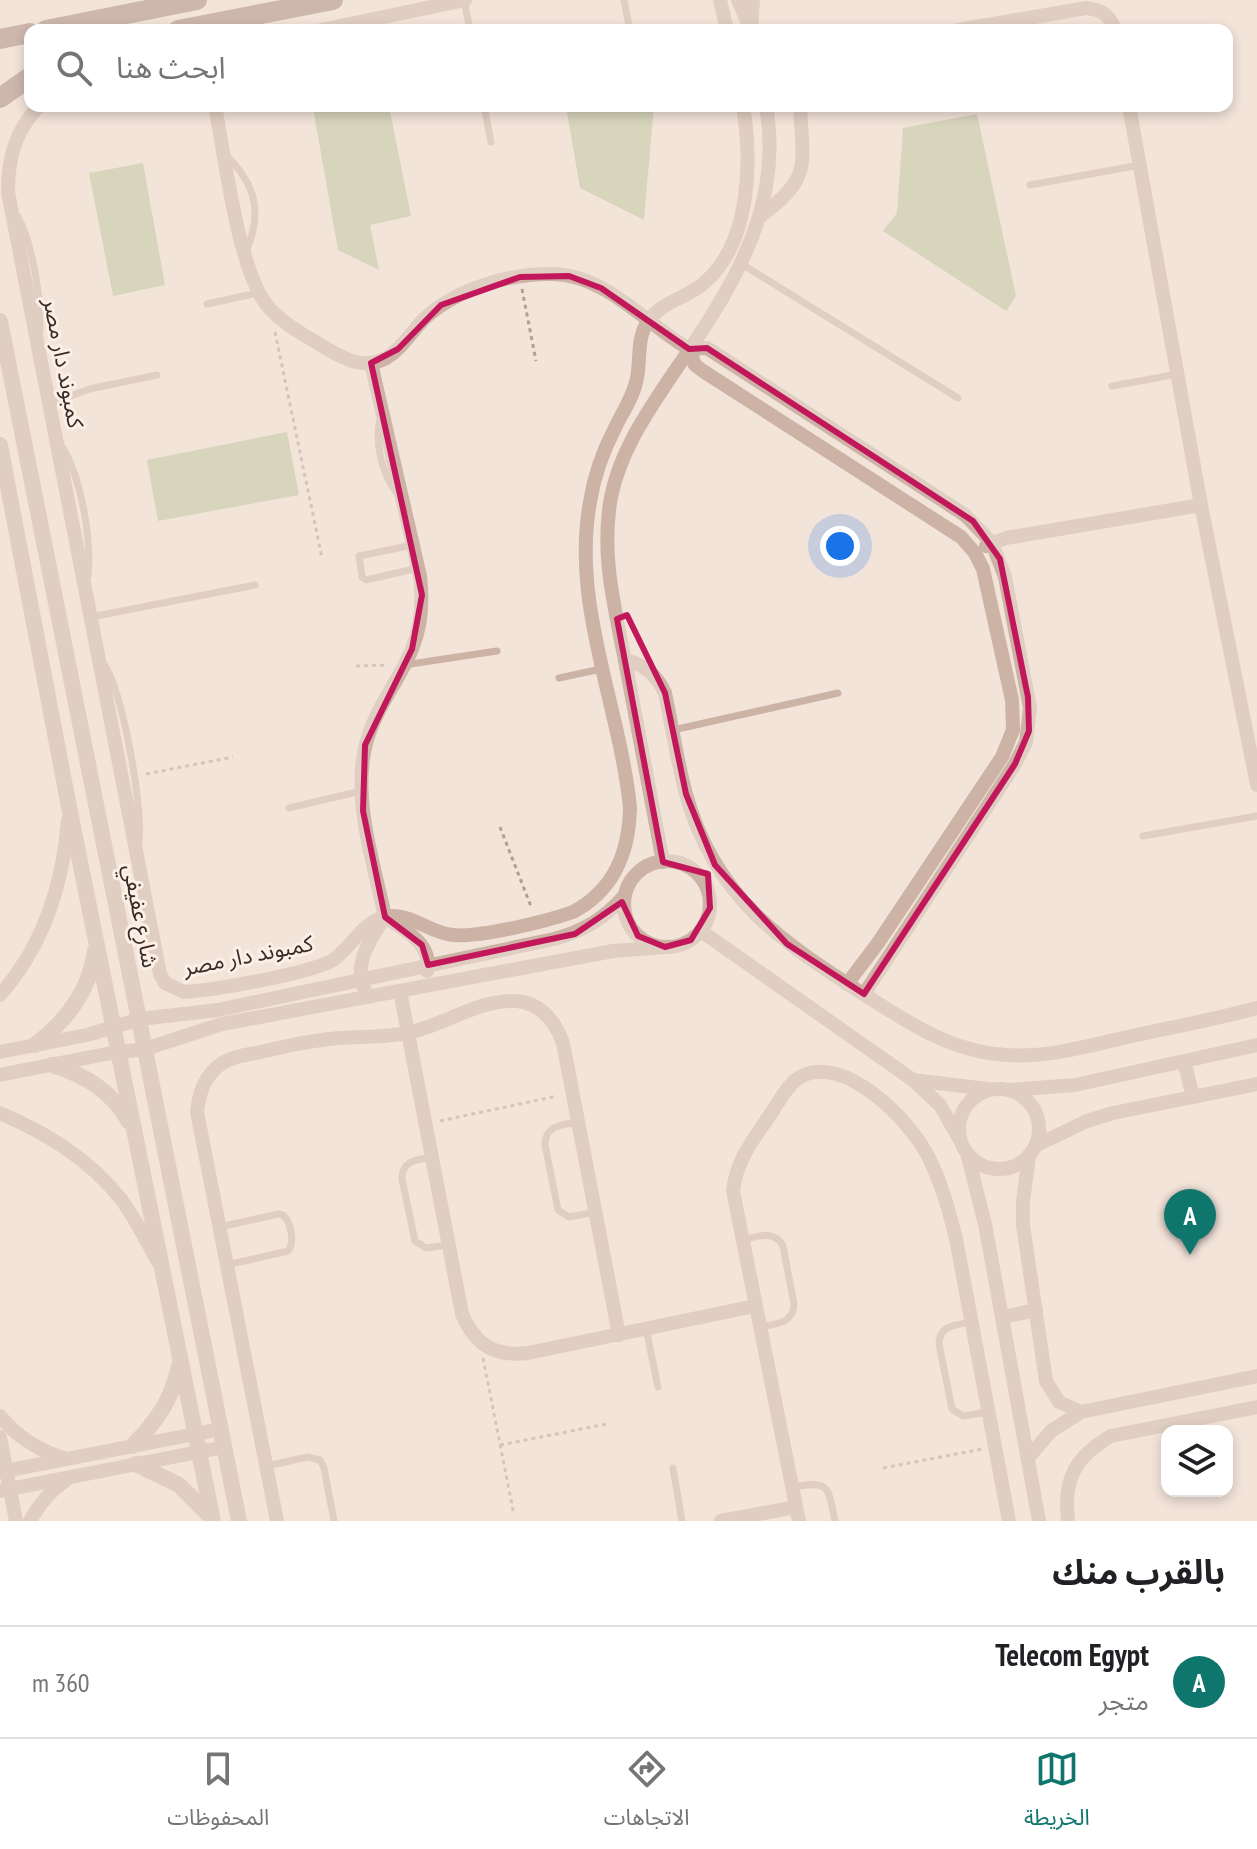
<!DOCTYPE html>
<html lang="ar">
<head>
<meta charset="utf-8">
<style>
  body { margin:0; font-family:"PT Sans Narrow","Noto Sans Arabic",sans-serif; background:#f2f2f2; color:#202124; direction:rtl }
  .controls { position:absolute; right:24px; bottom:24px; display:grid; overflow:hidden; border-radius:16px; box-shadow:0 4px 12px #0003 }
  .controls button { width:72px; height:72px; display:grid; place-items:center; padding:0; border:0; border-bottom:2px solid #e0e0e0; background:#fff; color:#202124; font:40px sans-serif }
  .you { position:absolute; left:840px; top:546px; width:28px; height:28px; margin:-20px; border:6px solid #fff; border-radius:50%; background:#1a73e8; box-shadow:0 0 0 12px #1a73e833 }
  .badge { display:grid; place-items:center; width:52px; height:52px; border-radius:50%; background:#0f766e; color:#fff; font-size:26px; font-weight:700 }
  .pin { position:absolute; translate:-50% -66px; filter:drop-shadow(0 2px 4px #0008) }
  .pin::after { content:''; position:absolute; top:42px; width:28px; height:24px; background:inherit; clip-path:polygon(0 0,100% 0,50% 100%) }
  .list { margin:0; padding:0; list-style:none }
  h2 { display:flex; justify-content:space-between; align-items:center; height:104px; margin:0; padding:0 32px; font-size:34px }
  h2 small { font-size:26px; font-weight:400; color:#757577 }
  .list li { display:grid; grid-template-columns:52px 1fr auto; gap:24px; align-items:center; box-sizing:border-box; height:112px; padding:0 32px; border-top:2px solid #e0e0e0 }
  .list b { display:block; font-size:30px; white-space:nowrap }
  .list p { margin:0; font-size:26px; white-space:nowrap; color:#757577 }
  .list em { font-size:26px; font-style:normal; color:#757577 }
  .icon { flex:none; width:44px; height:44px; fill:none; stroke:currentColor; stroke-width:2; stroke-linecap:round; stroke-linejoin:round }
  .map { position:relative; flex:none; width:1257px; height:1521px; overflow:hidden; direction:ltr }
  .search { position:absolute; background:#fff; box-shadow:0 4px 12px #0003; left:24px; right:24px; top:24px; height:88px; display:flex; align-items:center; gap:20px; box-sizing:border-box; padding:0 28px; border-radius:16px; color:#757577; font-size:30px }
  .sheet { height:216px; background:#fff }
  nav { display:flex; justify-content:space-around; align-items:center; box-sizing:border-box; height:112px; border-top:2px solid #e0e0e0; background:#fff; font-size:22px; color:#757577 }
  nav a { display:grid; justify-items:center; gap:4px }
  nav .on { color:#0f766e }
  .map>svg:first-child { display:block }
</style>
</head>
<body>
<div class="map">
<svg width="1257" height="1521" viewBox="0 0 1257 1521">
  <rect width="100%" height="100%" fill="#f3e4da"/>
  <g fill="#b9c399">
    <path d="M323,106H389L411,216L370,225L379,270L338,250L313,108Z"/>
    <path d="M566,106H654L644,220L580,188Z"/>
    <path d="M977,114L1016,296L1006,311L883,231L897,213L903,128Z"/>
    <path d="M143,163L165,285L113,296L89,173Z"/>
    <path d="M287,432L299,495L158,521L147,460Z"/>
  </g>
  <g fill="none" stroke-linecap="round" stroke-linejoin="round">
    <g stroke="#b89c8f" stroke-width="3" stroke-dasharray="4 4" stroke-linecap="butt">
      <path d="M522,289L536,361"/>
      <path d="M275,332L322,558"/>
      <path d="M356,666L388,665"/>
      <path d="M146,774L233,757"/>
      <path d="M500,827L532,909"/>
      <path d="M440,1121L557,1096"/>
      <path d="M483,1358L514,1515"/>
      <path d="M500,1445L607,1424"/>
      <path d="M883,1468L983,1449"/>
    </g>
    <g stroke="#ccb3a5" stroke-width="7">
      <path d="M464,0L470,30"/>
      <path d="M624,0L629,26"/>
      <path d="M484,106L491,142"/>
      <path d="M225,154C257,185 263,214 245,254"/>
      <path d="M1030,185L1140,165"/>
      <path d="M18,217C33,245 41,298 40,330"/>
      <path d="M740,263L958,398"/>
      <path d="M207,304L258,293"/>
      <path d="M1112,386L1178,374"/>
      <path d="M50,404L89,389L157,375"/>
      <path d="M381,417C373,439 382,473 396,492"/>
      <path d="M61,445C81,476 92,539 88,576"/>
      <path d="M413,545L359,556L362,577L366,580L418,568"/>
      <path d="M91,617L255,585"/>
      <path d="M104,664C123,693 143,806 139,842"/>
      <path d="M404,665L497,651"/>
      <path d="M559,678L601,669"/>
      <path d="M673,730L838,693"/>
      <path d="M289,808L361,791"/>
      <path d="M1143,836L1257,816"/>
      <path d="M578,1122C562,1125 545,1125 545,1145L558,1210L569,1217L596,1212"/>
      <path d="M432,1157C417,1160 402,1160 402,1179L415,1241L426,1248L448,1245"/>
      <path d="M220,1227L278,1214L283,1215C291,1222 295,1243 288,1251L227,1265"/>
      <path d="M742,1240C757,1237 774,1229 783,1246L794,1304C793,1324 776,1324 759,1327"/>
      <path d="M972,1322C956,1325 939,1325 939,1344L952,1409L963,1416L989,1412"/>
      <path d="M646,1329L658,1387"/>
      <path d="M267,1466L307,1457L320,1460L324,1468L334,1521"/>
      <path d="M673,1468L682,1521"/>
      <path d="M793,1487C830,1480 828,1487 835,1521"/>
    </g>
    <g stroke="#ccb3a5" stroke-width="14">
      <path d="M720,0L727,30"/>
      <path d="M738,0L751,30"/>
      <path d="M321,30L465,0"/>
      <path d="M751,30L753,0"/>
      <path d="M958,30L1086,8C1102,10 1110,15 1115,30"/>
      <path d="M39,106C15,131 8,158 8,192L160,974L165,983L184,992C214,990 309,974 333,960C351,948 362,923 384,917C409,911 429,933 453,935C480,938 547,921 573,912C614,890 629,853 630,808C620,706 571,605 590,502C594,476 603,451 615,428C623,411 634,396 637,378C641,358 636,338 649,320C663,301 687,298 704,283C751,243 752,161 743,106"/>
      <path d="M215,106C225,156 238,274 270,309C285,325 306,336 324,347C344,359 364,370 386,358C402,349 411,332 424,319C456,289 510,273 553,274C606,275 646,324 689,349L707,348L965,515L992,543L1005,577L1030,708L1026,742L1015,764L864,994"/>
      <path d="M1129,106L1201,505L1257,785"/>
      <path d="M761,216C812,177 803,166 800,106"/>
      <path d="M689,349L695,365L703,371L961,537L975,553L983,569L1012,700L1013,730L1002,757L878,943L847,984"/>
      <path d="M986,546L1006,538L1201,505"/>
      <path d="M625,660C645,665 656,674 665,693C672,726 677,761 686,794C715,899 782,942 868,997C912,1025 953,1052 1006,1055C1049,1058 1091,1045 1132,1036C1174,1027 1216,1019 1257,1008"/>
      <circle cx="667" cy="904" r="43"/>
      <path d="M663,862C651,798 639,734 627,671C616,612 600,557 611,497C620,452 645,416 670,378C727,296 785,211 766,106"/>
      <path d="M385,917C405,930 433,944 427,971"/>
      <path d="M701,931L913,1080L940,1105L960,1140"/>
      <path d="M400,991L462,1314C475,1345 495,1357 528,1353L755,1306"/>
      <path d="M0,995C44,945 63,885 68,820"/>
      <path d="M369,997C349,970 369,941 385,917C374,863 353,803 365,748C373,711 398,683 412,649C422,625 423,601 420,576L371,363"/>
      <path d="M0,1052L87,1035L140,1019L218,1010L554,939C584,931 605,918 625,895"/>
      <path d="M1184,1061L1193,1097"/>
      <path d="M0,1075L106,1054L145,1049L222,1024L613,951L665,947"/>
      <path d="M913,1080L987,1089"/>
      <circle cx="999" cy="1129" r="40"/>
      <path d="M1008,1090L1075,1085L1257,1045"/>
      <path d="M0,1113C46,1133 88,1158 120,1198C135,1217 146,1241 158,1262"/>
      <path d="M1035,1146L1087,1121L1113,1113L1257,1084"/>
      <path d="M967,1153L985,1224L1039,1521"/>
      <path d="M1029,1155L1023,1202V1225L1046,1381L1059,1402L1081,1412L1257,1376"/>
      <path d="M1003,1317L1036,1310"/>
      <path d="M0,1416C17,1437 38,1450 63,1458"/>
      <path d="M0,1437L16,1521"/>
      <path d="M1028,1458L1051,1431L1081,1412"/>
      <path d="M0,1472L221,1429"/>
      <path d="M0,1491L224,1447"/>
      <path d="M30,1521C39,1504 50,1491 66,1480"/>
      <path d="M277,1521L197,1112C199,1095 203,1080 216,1068C228,1057 245,1055 261,1052C286,1046 312,1040 339,1038C363,1036 387,1038 411,1032C446,1024 480,999 516,1001C541,1003 555,1021 563,1043L619,1335"/>
      <path d="M721,1521L796,1507"/>
      <path d="M799,1521L733,1191C736,1161 753,1140 770,1115C779,1102 787,1085 800,1077C844,1052 912,1122 929,1158C942,1184 949,1211 956,1239L1009,1521"/>
      <path d="M1068,1521C1063,1479 1075,1457 1111,1436L1257,1407"/>
    </g>
    <g stroke="#ccb3a5" stroke-width="16">
      <path d="M0,321C80,721 158,1121 239,1521"/>
      <path d="M0,445L69,807L213,1521"/>
      <path d="M35,1045C67,1020 89,992 95,951"/>
      <path d="M52,1065C85,1075 112,1091 129,1122"/>
      <path d="M132,1446C156,1423 172,1399 179,1366"/>
      <path d="M136,1464L179,1485L209,1515"/>
    </g>
    <g stroke="#a08176" stroke-width="20">
      <path d="M46,30L197,0"/>
      <path d="M178,30L333,0"/>
      <path d="M0,39L30,33"/>
      <path d="M0,98L30,77"/>
    </g>
  </g>
  <path d="M0 0H1257V1521H0ZM569,276L601,288L689,349L707,348L973,521L1000,559L1028,697L1029,731L1015,764L864,994L787,944L715,865L686,794L665,693L627,615L617,619L663,862L708,874L710,908L691,940L665,947L638,936L622,902L575,934L428,965L422,945L385,917L363,811L365,745L412,649L422,595L371,363L398,349L441,305L520,277Z" fill="#f3e4da" fill-opacity=".55" fill-rule="evenodd"/>
  <path fill="none" stroke="#c2185b" stroke-width="6" stroke-linejoin="round" d="M569,276L601,288L689,349L707,348L973,521L1000,559L1028,697L1029,731L1015,764L864,994L787,944L715,865L686,794L665,693L627,615L617,619L663,862L708,874L710,908L691,940L665,947L638,936L622,902L575,934L428,965L422,945L385,917L363,811L365,745L412,649L422,595L371,363L398,349L441,305L520,277Z"/>
  <g text-anchor="middle" stroke-width="6" stroke-linejoin="round" paint-order="stroke">
    <g font-size="22" fill="#372a27" stroke="#fbefe6">
      <text transform="translate(64 363) rotate(79)" y="8">كمبوند دار مصر</text>
      <text transform="translate(141 916) rotate(79)" y="8">شارع عفيفي</text>
      <text transform="translate(248 955) rotate(-11)" y="8">كمبوند دار مصر</text>
    </g>
  </g>
</svg>
<div class="controls">
<button><svg class="icon" aria-label="layers" viewBox="0 0 24 24"><path d="M12 4l9 5-9 5-9-5zM3 14l9 5 9-5"/></svg></button>
</div>
<div class="you"></div>
<div class="pin badge" style="left:1190px;top:1255px">A</div>
<div class="search"><svg class="icon" aria-label="search" viewBox="0 0 24 24"><circle cx="10" cy="10" r="6"/><path d="M15 15l6 6"/></svg>ابحث هنا</div>
</div>
<section class="sheet">
<h2>بالقرب منك<small></small></h2>
<ul class="list">
<li><span class="badge">A</span><div><b>Telecom Egypt</b><p>متجر</p></div><em>360 m</em></li>
</ul>
</section>
<nav>
<a class="on"><svg class="icon" aria-label="map" viewBox="0 0 24 24"><path d="M3 6l6-2 6 2 6-2v14l-6 2-6-2-6 2zM9 4v14M15 6v14"/></svg>الخريطة</a>
<a><svg class="icon" aria-label="directions" viewBox="0 0 24 24"><path d="M12 3l9 9-9 9-9-9zM9 14v-3h6M13 9l2 2-2 2"/></svg>الاتجاهات</a>
<a><svg class="icon" aria-label="saved" viewBox="0 0 24 24"><path d="M7 4h10v16l-5-4-5 4z"/></svg>المحفوظات</a>
</nav>
</body>
</html>
